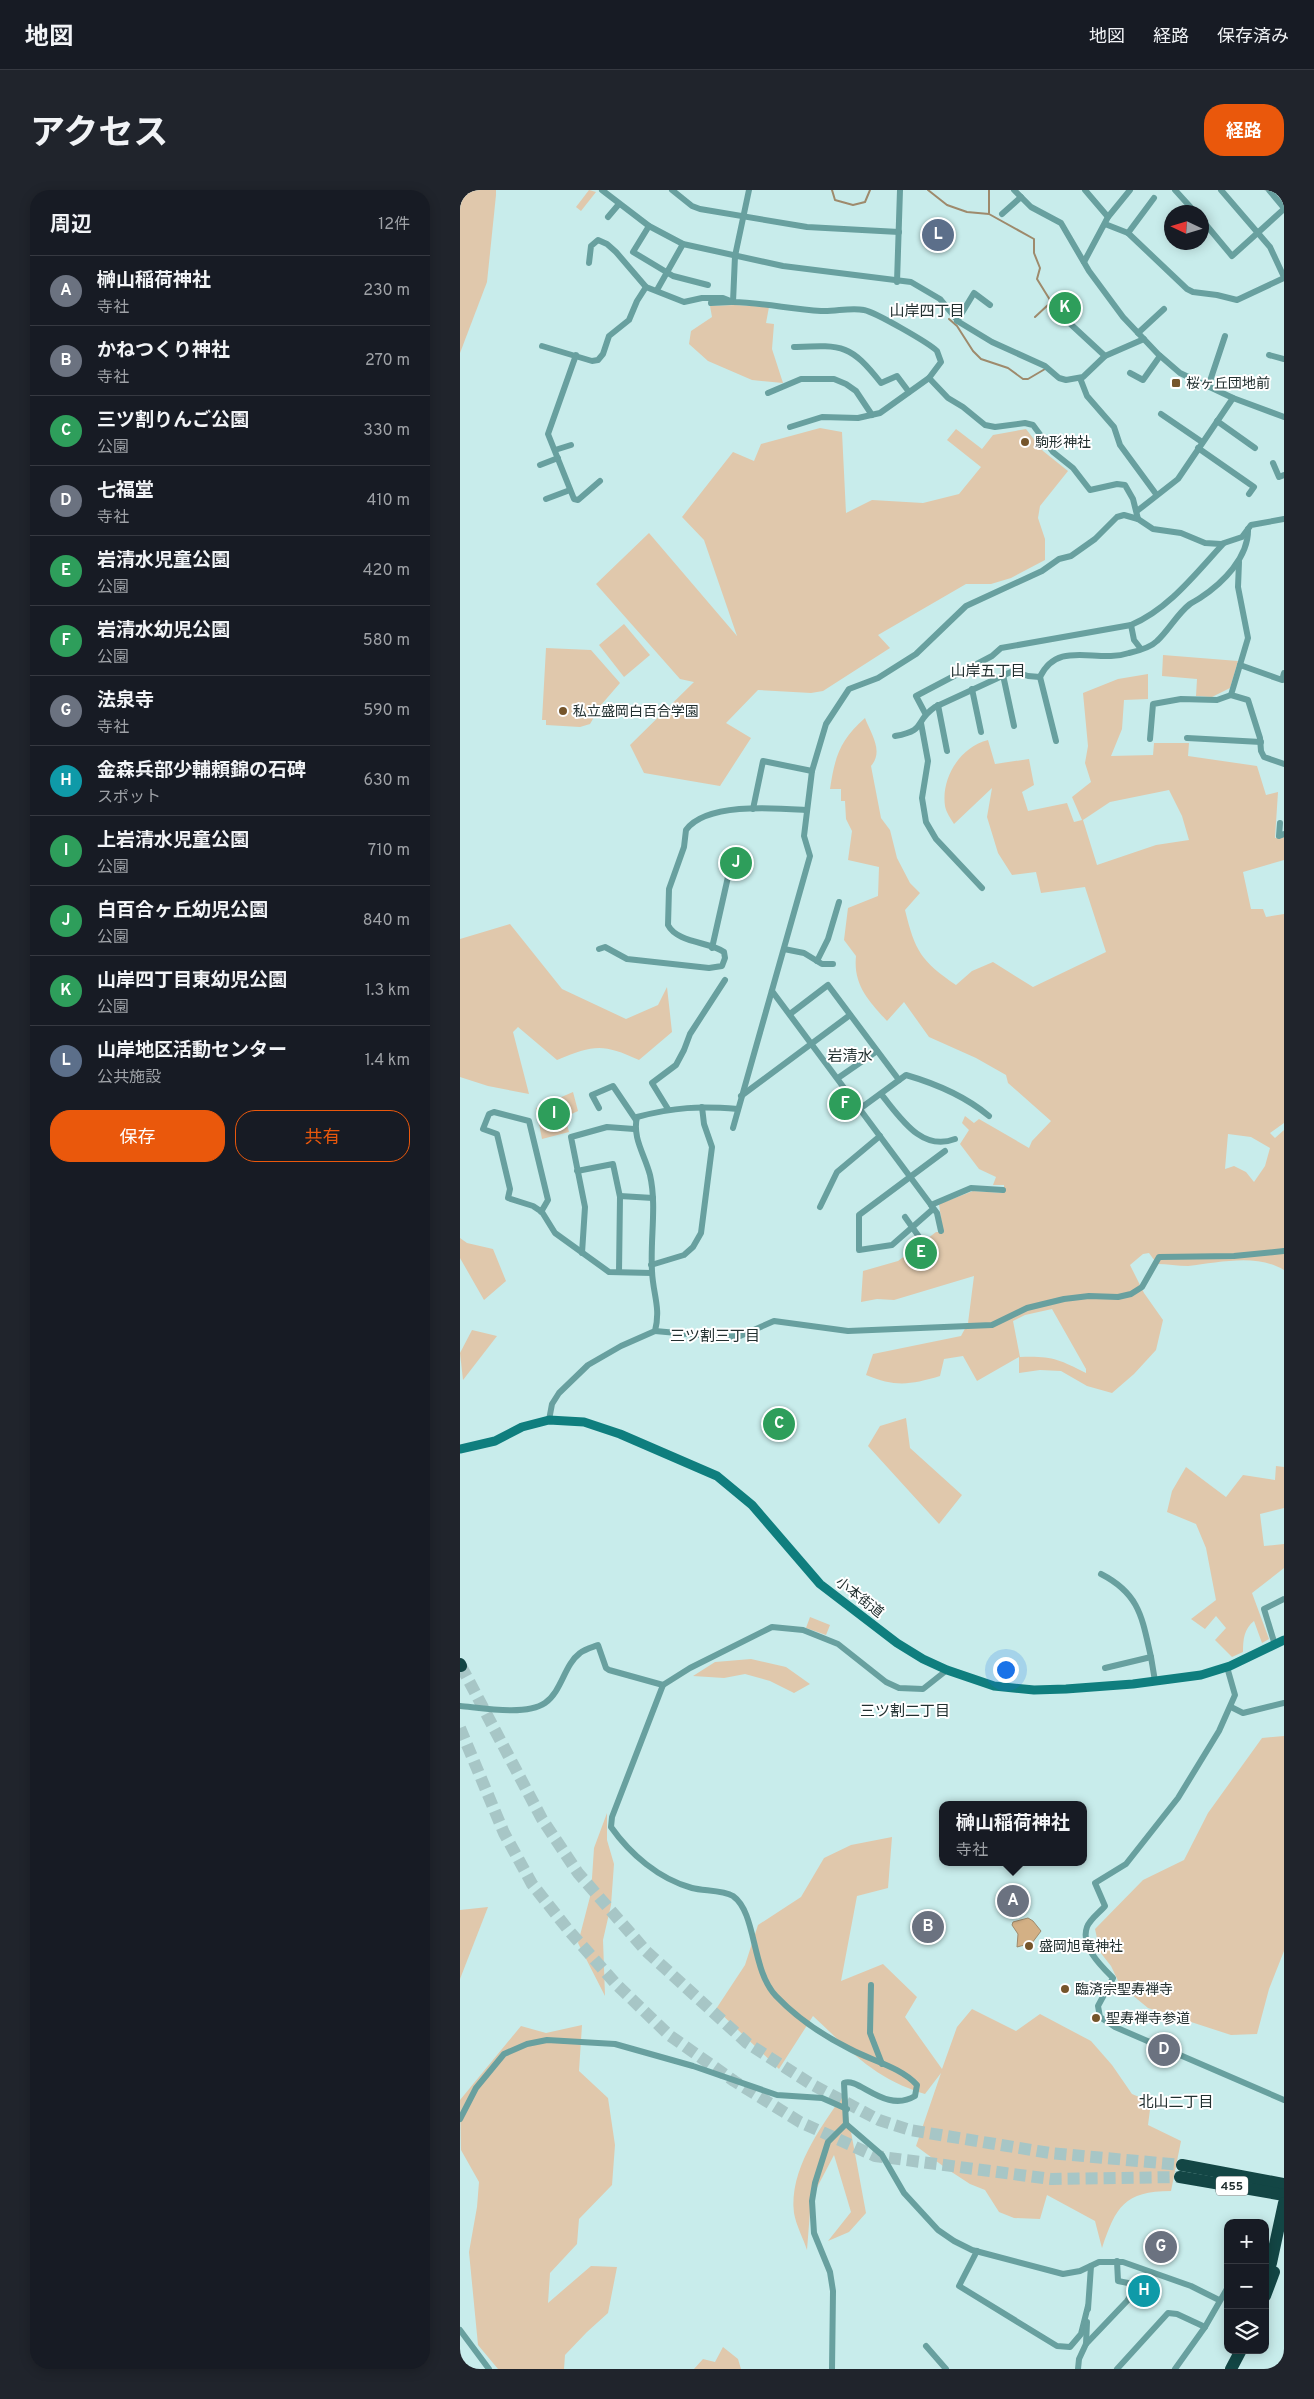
<!DOCTYPE html>
<html lang="ja">
<head>
<meta charset="utf-8">
<style>
  body { margin:0; font-family:Overpass,"Noto Sans JP",sans-serif; background:#20242c; color:#f1f3f6 }
  .controls { position:absolute; right:15px; bottom:15px; display:grid; overflow:hidden; border-radius:10px; box-shadow:0 2px 12px #0003 }
  .controls button { width:45px; height:45px; display:grid; place-items:center; padding:0; border:0; border-bottom:1px solid #363941; background:#171b24; color:#f1f3f6; font:25px sans-serif }
  .compass { position:absolute; left:704px; top:15px; width:45px; height:45px; border-radius:50%; background:#171b24; box-shadow:0 2px 12px #0003; rotate:274deg }
  .you { position:absolute; left:545px; top:1479px; width:18px; height:18px; margin:-12px; border:4px solid #fff; border-radius:50%; background:#1a73e8; box-shadow:0 0 0 8px #1a73e833 }
  .badge { display:grid; place-items:center; width:32px; height:32px; border-radius:50%; background:#ea580c; color:#fff; font-size:16px; font-weight:700 }
  .pin { position:absolute; translate:-50% -50%; border:2px solid #fff; box-shadow:0 1px 5px #0006 }
  .popup { position:absolute; left:479px; top:1611px; width:148px; height:65px; box-sizing:border-box; display:grid; place-content:center; border-radius:10px; background:#171b24; filter:drop-shadow(0 1px 4px #0005); font-size:16px; white-space:nowrap; color:#9ea1a6 }
  .popup b { font-size:19px; color:#f1f3f6 }
  .popup::after { content:''; position:absolute; left:50%; top:100%; margin-left:-10px; border:10px solid transparent; border-top-color:#171b24 }
  .list { margin:0; padding:0; list-style:none }
  h2 { display:flex; justify-content:space-between; align-items:center; height:65px; margin:0; padding:0 20px; font-size:21px }
  h2 small { font-size:16px; font-weight:400; color:#9ea1a6 }
  .list li { display:grid; grid-template-columns:32px 1fr auto; gap:15px; align-items:center; box-sizing:border-box; height:70px; padding:0 20px; border-top:1px solid #363941 }
  .list b { display:block; font-size:19px; white-space:nowrap }
  .list p { margin:0; font-size:16px; white-space:nowrap; color:#9ea1a6 }
  .list em { font-size:16px; font-style:normal; color:#9ea1a6 }
  .actions { display:flex; gap:10px; padding:15px 20px }
  .actions a { flex:1; padding:11px 0; border:1px solid #ea580c; border-radius:20px; text-align:center; font-size:18px; color:#ea580c }
  .actions .main { background:#ea580c; color:#fff }
  .icon { flex:none; width:28px; height:28px; fill:none; stroke:currentColor; stroke-width:2; stroke-linecap:round; stroke-linejoin:round }
  .map { position:relative; flex:none; width:824px; height:2179px; overflow:hidden; border-radius:20px }
  header { display:flex; align-items:center; gap:30px; box-sizing:border-box; height:70px; padding:0 25px; background:#171b24; border-bottom:1px solid #363941 }
  header strong { font-size:24px }
  nav { display:flex; gap:28px; margin-inline-start:auto; font-size:18px }
  .intro { display:flex; align-items:center; justify-content:space-between; box-sizing:border-box; height:120px; padding:0 30px }
  h1 { margin:0; font-size:35px }
  .button { padding:12px 22px; border-radius:20px; background:#ea580c; color:#fff; font-size:18px; font-weight:700 }
  main { display:flex; gap:30px; padding:0 30px }
  aside { flex:1; background:#171b24; border-radius:20px; box-shadow:0 2px 12px #0003 }
  .map>svg:first-child { display:block }
</style>
</head>
<body>
<header>
<strong>地図</strong>
<nav><a>地図</a><a>経路</a><a>保存済み</a></nav>
</header>
<div class="intro"><h1>アクセス</h1><a class="button">経路</a></div>
<main>
<aside>
<h2>周辺<small>12件</small></h2>
<ul class="list">
<li><span class="badge" style="background:#6b7280">A</span><div><b>榊山稲荷神社</b><p>寺社</p></div><em>230 m</em></li>
<li><span class="badge" style="background:#6b7280">B</span><div><b>かねつくり神社</b><p>寺社</p></div><em>270 m</em></li>
<li><span class="badge" style="background:#2e9e5b">C</span><div><b>三ツ割りんご公園</b><p>公園</p></div><em>330 m</em></li>
<li><span class="badge" style="background:#6b7280">D</span><div><b>七福堂</b><p>寺社</p></div><em>410 m</em></li>
<li><span class="badge" style="background:#2e9e5b">E</span><div><b>岩清水児童公園</b><p>公園</p></div><em>420 m</em></li>
<li><span class="badge" style="background:#2e9e5b">F</span><div><b>岩清水幼児公園</b><p>公園</p></div><em>580 m</em></li>
<li><span class="badge" style="background:#6b7280">G</span><div><b>法泉寺</b><p>寺社</p></div><em>590 m</em></li>
<li><span class="badge" style="background:#0f9aa8">H</span><div><b>金森兵部少輔頼錦の石碑</b><p>スポット</p></div><em>630 m</em></li>
<li><span class="badge" style="background:#2e9e5b">I</span><div><b>上岩清水児童公園</b><p>公園</p></div><em>710 m</em></li>
<li><span class="badge" style="background:#2e9e5b">J</span><div><b>白百合ヶ丘幼児公園</b><p>公園</p></div><em>840 m</em></li>
<li><span class="badge" style="background:#2e9e5b">K</span><div><b>山岸四丁目東幼児公園</b><p>公園</p></div><em>1.3 km</em></li>
<li><span class="badge" style="background:#5c6f8a">L</span><div><b>山岸地区活動センター</b><p>公共施設</p></div><em>1.4 km</em></li>
</ul>
<div class="actions"><a class="main">保存</a><a>共有</a></div>
</aside>
<div class="map">
<svg width="824" height="2179" viewBox="0 0 824 2179">
  <rect width="100%" height="100%" fill="#c8eceb"/>
  <g fill="#e0c8ac" fill-rule="evenodd">
    <path d="M0,0H36V5L27,92L0,163Z"/>
    <path d="M129,0L136,2L121,21L116,17Z"/>
    <path d="M275,115L309,117L306,133L314,134L312,159L323,193L292,190L248,171L229,154L231,141L252,127L250,116Z"/>
    <path d="M360,238L382,242L386,323L412,310L463,313L499,304L521,277L487,250L496,239L522,259L533,245L566,239L583,261L608,281L580,316L578,328L585,349V370L551,388L531,394H506L418,445L430,458L363,501L351,503L298,500L266,533L291,548L260,596L184,583L170,555L234,492L220,489L136,394L189,343L277,446L244,350L222,327L273,262L294,271L301,254Z"/>
    <path d="M164,434L190,465L164,487L139,455Z"/>
    <path d="M86,458L131,460L160,493L141,515L130,534L120,537L86,535V530H82Z"/>
    <path d="M703,465L778,471L770,498L752,507L736,506L737,489L702,486Z"/>
    <path d="M688,484V509L664,510L662,539L651,566L693,565L694,553H729L728,566L797,576L806,605L818,602L815,648L824,647V670L783,682L791,719H803L806,727L824,724V933L810,943L815,948L824,940V1080C796,1063 758,1073 728,1076C718,1076 707,1074 697,1074L689,1063L683,1064L670,1075L684,1103L703,1130L696,1160L674,1184L652,1203L627,1196L601,1181L580,1180L559,1183V1167L517,1191L503,1166L484,1169L480,1186C450,1195 435,1197 406,1185L413,1164L501,1146L508,1133L514,1086L434,1110L417,1109L401,1112L403,1081L438,1071L476,1042H483L479,1014L513,1001L544,1003V995H533L536,987L519,979L500,954L509,940L502,933L505,926L514,933L519,929L569,958L572,951L591,931L548,893L546,885L516,868L469,847L444,812L427,831C409,811 393,795 396,766L384,750L388,718L418,706L419,677L388,670L392,641L386,629L385,611H381V599H370C375,566 380,550 405,528C411,544 424,561 411,576L421,628L430,640L437,668L450,693L460,703L445,720C455,761 461,771 496,795L512,781L533,772L573,797L646,762L625,697L581,703L576,682L552,685L538,663L527,627L532,598L494,634C491,629 486,622 485,616C481,588 500,557 528,550L535,574L569,569L574,595L562,602L568,621L607,613L614,632L622,630L612,607L631,592L625,573L628,556L623,503L658,489ZM709,600L722,626L729,650L696,655L637,675L623,630L650,612ZM768,944L791,947L810,958L805,976L794,992L786,982L774,976L765,979ZM592,1119L626,1179V1183C598,1169 592,1166 560,1167L553,1131L565,1125Z"/>
    <path d="M50,734L102,799L166,829L198,815L207,797L212,842L179,870C142,853 134,855 97,870L58,837L53,842L69,904L28,896L0,887V749Z"/>
    <path d="M113,902L118,921L105,927L109,942L82,949L76,918Z"/>
    <path d="M384,905L394,917L387,925L377,911Z"/>
    <path d="M0,1048L7,1053L33,1059L46,1091L24,1110L0,1068Z"/>
    <path d="M12,1140L37,1146L3,1190L0,1163Z"/>
    <path d="M307,1221L318,1223L326,1238L305,1229Z"/>
    <path d="M446,1228L450,1258L502,1305L479,1334L408,1256L420,1236Z"/>
    <path d="M816,1276L824,1277V1318L800,1324L804,1356L824,1354V1378L792,1403L809,1449L802,1453L794,1431C784,1439 783,1449 783,1462L772,1467L755,1450L766,1438L756,1426L745,1439L731,1429L756,1410L746,1358L736,1334L707,1322L712,1301L726,1277L766,1307L783,1285L815,1290Z"/>
    <path d="M350,1427L370,1435L366,1445L346,1438Z"/>
    <path d="M291,1469L326,1477L350,1494L334,1503L310,1491L285,1484L264,1488L233,1486L255,1472Z"/>
    <path d="M824,1546V1761L809,1799L797,1844L771,1845L688,1818L660,1795L651,1776L640,1762L635,1739L683,1690L724,1670L748,1623L802,1548Z"/>
    <path d="M147,1623V1650L154,1674L151,1715L143,1750L145,1806L118,1753L131,1703L134,1658Z"/>
    <path d="M432,1647L428,1698L397,1706L381,1791L423,1774L457,1807L445,1827L482,1879L497,1837L512,1819L556,1841L580,1824L631,1851L652,1875L672,1904L691,1912L688,1935L721,1951L711,2001C664,2001 656,2017 642,2058L635,2031L587,2005L580,2029L554,2028L539,2022L525,2000L510,1994L487,1979L456,1956L481,1883L465,1904C413,1888 392,1862 353,1826L319,1879L256,1819L285,1775L298,1735L341,1707L364,1668L391,1655Z"/>
    <path d="M28,1717L0,1789V1720Z"/>
    <path d="M122,1835L119,1881L148,1908L155,1955L152,1995L119,2029L117,2054L90,2083L88,2113L131,2076L157,2077L148,2123L127,2142L105,2165L104,2179H38L18,2155L9,2062L17,2017L19,1992L1,1960L0,1910L61,1836L86,1843Z"/>
    <path d="M384,1904L406,2023L389,2042L368,2051L391,2022L374,1965L351,2009L347,2060C343,2048 336,2035 334,2023C329,1980 360,1938 384,1904Z"/>
    <path d="M263,2157L278,2169L281,2179H234L243,2169L255,2172Z"/>
  </g>
  <path fill="#d3b085" stroke="#9e8a6c" d="M568,1728L573,1731L581,1741L572,1753L557,1757L558,1744L552,1735L553,1732Z"/>
  <g fill="none" stroke-linecap="round" stroke-linejoin="round">
    <g stroke="#9e8a6c" stroke-width="2">
      <path d="M372,0L375,10L393,15L405,12L410,0"/>
      <path d="M468,0L487,15L507,22L529,24L574,49V63L580,78L577,89L590,110L589,114L575,127"/>
      <path d="M529,0V23"/>
      <path d="M489,129L497,136L513,161L521,169L548,178L563,189H568L585,179"/>
    </g>
    <g stroke="#a7c6c6" stroke-width="12" stroke-dasharray="12 6" stroke-linecap="butt">
      <path d="M1,1476L82,1629L118,1683L186,1761L287,1853L351,1894L419,1930L450,1940L590,1963L722,1975"/>
      <path d="M0,1538L44,1643L72,1694L110,1742L156,1794L209,1845L274,1891L340,1932L415,1966L591,1989L720,1987"/>
    </g>
    <g stroke="#68a09f" stroke-width="6">
      <path d="M142,0L189,36L223,54L323,76L451,92L480,109L499,132L532,152L585,176L599,188L606,190L623,187L645,166L684,149"/>
      <path d="M212,0L232,16L240,19L347,37L439,42"/>
      <path d="M289,0L275,66L273,112C303,113 331,119 361,121C375,122 390,117 404,120C415,122 469,153 477,161L481,172L469,188L488,208L503,217L525,235L535,237L565,233L573,235L593,262L613,278L630,300L657,294L665,295L673,309L678,329"/>
      <path d="M554,0L571,17L601,33L629,81L663,127L698,164L720,183L773,208L824,227"/>
      <path d="M625,0L648,27"/>
      <path d="M715,0L735,22"/>
      <path d="M761,0L810,57L824,87"/>
      <path d="M809,0L824,18"/>
      <path d="M542,24L561,7"/>
      <path d="M148,27L159,14"/>
      <path d="M742,30L772,66L824,19"/>
      <path d="M645,34L668,43L727,99L733,102L757,105L777,110L824,88"/>
      <path d="M189,36L173,62L213,86L248,95"/>
      <path d="M668,43L694,8"/>
      <path d="M624,72L648,27L670,0"/>
      <path d="M129,73L131,56L138,50L147,54L156,62L186,97L224,112L242,108H263L273,112"/>
      <path d="M437,92L440,0"/>
      <path d="M197,100L223,54"/>
      <path d="M251,113L271,112"/>
      <path d="M591,116L645,166"/>
      <path d="M497,131L514,103L530,115"/>
      <path d="M678,143L704,119"/>
      <path d="M82,156L132,171L138,170L143,164L149,146L169,130L177,111L186,97"/>
      <path d="M334,157C383,155 390,154 421,193L437,186L449,202"/>
      <path d="M116,165L88,244L114,309L118,310L140,291"/>
      <path d="M809,165L824,169"/>
      <path d="M670,183L683,190L700,166"/>
      <path d="M620,188L627,206L654,237L660,255L696,304"/>
      <path d="M748,197L765,146"/>
      <path d="M308,203L341,189H374L386,194L396,201L412,225"/>
      <path d="M701,224L742,252"/>
      <path d="M757,231L795,258"/>
      <path d="M330,237L362,227L398,228L420,223L469,188"/>
      <path d="M738,258L794,297L789,304"/>
      <path d="M95,260L111,255"/>
      <path d="M813,273L819,287L824,285"/>
      <path d="M80,275L98,268"/>
      <path d="M86,309L110,300"/>
      <path d="M677,321L718,289L773,208"/>
      <path d="M779,372L778,397L788,448L771,505L788,510L800,548L801,561L804,567L824,574"/>
      <path d="M671,435L674,450L681,459"/>
      <path d="M780,475L822,490L824,483"/>
      <path d="M543,485L554,536"/>
      <path d="M580,487L596,551"/>
      <path d="M512,499L521,542"/>
      <path d="M478,515L487,561"/>
      <path d="M465,523L456,506L532,466L541,458L671,435C709,419 736,383 763,354"/>
      <path d="M461,533L468,571L462,608L466,632L476,649L522,698"/>
      <path d="M435,546C468,540 453,532 475,517L553,481L568,486L580,487C598,449 637,474 669,463C678,461 691,457 697,451C709,440 717,424 730,414C733,412 737,410 740,408C763,393 789,367 788,339"/>
      <path d="M727,548L801,552"/>
      <path d="M690,549L693,514L721,509L757,510L771,505"/>
      <path d="M293,619L303,571L352,581"/>
      <path d="M820,633L819,646L824,644"/>
      <path d="M252,758L270,678"/>
      <path d="M139,759L145,757L167,769L249,778L262,776L265,768L264,762C251,752 217,753 208,735L209,699L224,657L226,640C246,612 316,618 347,620"/>
      <path d="M324,759L344,763L362,774H373"/>
      <path d="M357,771L368,749L379,712"/>
      <path d="M312,801L477,1023L481,1041"/>
      <path d="M330,824L368,795L439,890"/>
      <path d="M378,888L417,861"/>
      <path d="M421,904C440,927 461,962 495,949"/>
      <path d="M281,906L390,825"/>
      <path d="M139,918L132,905L153,896L176,930"/>
      <path d="M208,919L192,893L216,875L224,860L230,844L265,790"/>
      <path d="M390,926L446,885C477,894 505,906 529,926"/>
      <path d="M273,938L350,666L344,646L352,581L366,534L389,499L418,488L456,464L506,416L582,381L599,369L611,366L635,349L657,327L664,325L678,329L693,339L721,343L745,353L761,354L782,347L791,335L824,329"/>
      <path d="M117,981L153,974L160,1007L159,1082"/>
      <path d="M160,1006L193,1008"/>
      <path d="M471,1015L511,998L543,1000"/>
      <path d="M360,1017L377,982L420,946"/>
      <path d="M473,1019L432,1055L399,1060V1025L485,961"/>
      <path d="M81,1022L88,1010L69,931L34,922L29,924L23,939L37,944L50,999L48,1008L73,1016L82,1022L95,1043L149,1082L192,1083"/>
      <path d="M445,1027L462,1051"/>
      <path d="M122,1063L125,1017L111,947L147,937L174,939"/>
      <path d="M191,1075L224,1065L233,1057L241,1043L252,957L244,934L242,917"/>
      <path d="M195,1141L261,1147L280,1146L314,1131L388,1141L532,1135L567,1118L604,1109L629,1106L658,1107L671,1104L682,1097L699,1067L774,1066L824,1061"/>
      <path d="M89,1230L92,1214L99,1203L128,1175L161,1156L195,1141C201,1117 193,1105 192,1081C190,1049 197,1016 190,985C185,965 172,948 177,927C215,917 239,916 278,919"/>
      <path d="M641,1384C680,1404 682,1428 691,1467"/>
      <path d="M815,1455L804,1419L824,1409"/>
      <path d="M767,1477L775,1505L759,1541L718,1608L666,1674L635,1693L645,1716C640,1722 630,1729 627,1737C620,1756 641,1776 653,1788L638,1816L640,1827L655,1837L824,1910"/>
      <path d="M645,1478L691,1467L695,1491"/>
      <path d="M0,1516C22,1518 66,1526 85,1513C102,1501 104,1475 120,1463C125,1459 133,1457 138,1455L146,1478L149,1480L203,1495"/>
      <path d="M771,1517L783,1523L824,1513"/>
      <path d="M411,1795L410,1843L422,1874"/>
      <path d="M0,1929L16,1898L44,1864L67,1854L87,1850L155,1854L233,1876L317,1905L362,1908L387,1919"/>
      <path d="M386,1934L422,1965L444,2003L478,2040L494,2051L512,2060L603,2084L620,2081L639,2072H663L731,2096L759,2110"/>
      <path d="M517,2061L499,2096L597,2156L610,2157L621,2144L628,2116"/>
      <path d="M628,2119L631,2076"/>
      <path d="M0,2140L29,2179"/>
      <path d="M626,2154L667,2111L678,2095L658,2091L657,2071"/>
      <path d="M466,2156L486,2179"/>
      <path d="M372,2179L373,2101L370,2082L354,2043L352,2011L355,1993L368,1952L386,1934L384,1893C398,1886 425,1924 455,1906L457,1895C441,1877 410,1870 390,1859C364,1846 336,1827 316,1806C291,1780 297,1723 273,1706C263,1700 243,1701 232,1698C199,1689 170,1664 151,1637L152,1627L203,1495L230,1478L312,1437L343,1440L378,1454L426,1492L439,1498L463,1499L487,1480"/>
      <path d="M618,2179L619,2169L626,2154L627,2132"/>
      <path d="M657,2179L708,2123L717,2124L745,2137"/>
      <path d="M715,2179L745,2137L768,2097"/>
    </g>
    <path stroke="#0f7e7e" stroke-width="9" d="M0,1259L35,1251L62,1237L89,1230L124,1232L160,1244L257,1286L292,1315L360,1394L437,1453L463,1469L487,1480L534,1496L574,1500L606,1499L673,1494L741,1485L770,1476L824,1450"/>
    <g stroke="#134645" stroke-width="12">
      <path d="M0,1474L1,1476"/>
      <path d="M722,1975L824,1994"/>
      <path d="M720,1987L824,2005"/>
      <path d="M805,2088L811,2073L824,2013"/>
      <path d="M805,2106L814,2082"/>
      <path d="M771,2179L781,2160"/>
    </g>
  </g>
  <g fill="#75552b" stroke="#fff" stroke-width="2">
    <rect x="711" y="188" width="10" height="10" rx="2.5"/>
    <circle cx="565" cy="252" r="5"/>
    <circle cx="103" cy="521" r="5"/>
    <circle cx="569" cy="1756" r="5"/>
    <circle cx="605" cy="1799" r="5"/>
    <circle cx="636" cy="1828" r="5"/>
  </g>
  <g text-anchor="middle" stroke-width="4" stroke-linejoin="round" paint-order="stroke">
    <rect fill="#fff" stroke="#646e6e" stroke-width="1" x="756" y="1986.5" width="32" height="19" rx="4"/>
    <g font-size="12" font-weight="bold" fill="#223030">
      <text x="772" y="2000">455</text>
    </g>
    <g font-size="14" fill="#223030" stroke="#fff" text-anchor="start">
      <text x="726" y="198">桜ヶ丘団地前</text>
      <text x="575" y="257">駒形神社</text>
      <text x="113" y="526">私立盛岡白百合学園</text>
      <text x="579" y="1761">盛岡旭竜神社</text>
      <text x="615" y="1804">臨済宗聖寿禅寺</text>
      <text x="646" y="1833">聖寿禅寺参道</text>
    </g>
    <g font-size="14" fill="#223030" stroke="#fff">
      <text transform="translate(400 1407) rotate(38)" y="5">小本街道</text>
    </g>
    <g font-size="15" fill="#223030" stroke="#fff">
      <text x="467" y="126">山岸四丁目</text>
      <text x="528" y="486">山岸五丁目</text>
      <text x="390" y="871">岩清水</text>
      <text x="255" y="1151">三ツ割三丁目</text>
      <text x="445" y="1526">三ツ割二丁目</text>
      <text x="716" y="1917">北山二丁目</text>
    </g>
  </g>
</svg>
<div class="controls">
<button>+</button>
<button>−</button>
<button><svg class="icon" aria-label="layers" viewBox="0 0 24 24"><path d="M12 4l9 5-9 5-9-5zM3 14l9 5 9-5"/></svg></button>
</div>
<svg class="compass" viewBox="-18 -18 36 36"><path d="M0-13l5 13h-10z" fill="#e53935"/><path d="M0 13l5-13h-10z" fill="#9ea1a6"/></svg>
<div class="you"></div>
<div class="pin badge" style="left:553px;top:1711px;background:#6b7280">A</div>
<div class="popup"><b>榊山稲荷神社</b>寺社</div>
<div class="pin badge" style="left:468px;top:1737px;background:#6b7280">B</div>
<div class="pin badge" style="left:319px;top:1234px;background:#2e9e5b">C</div>
<div class="pin badge" style="left:704px;top:1860px;background:#6b7280">D</div>
<div class="pin badge" style="left:461px;top:1063px;background:#2e9e5b">E</div>
<div class="pin badge" style="left:385px;top:914px;background:#2e9e5b">F</div>
<div class="pin badge" style="left:701px;top:2057px;background:#6b7280">G</div>
<div class="pin badge" style="left:684px;top:2101px;background:#0f9aa8">H</div>
<div class="pin badge" style="left:94px;top:924px;background:#2e9e5b">I</div>
<div class="pin badge" style="left:276px;top:673px;background:#2e9e5b">J</div>
<div class="pin badge" style="left:605px;top:118px;background:#2e9e5b">K</div>
<div class="pin badge" style="left:478px;top:45px;background:#5c6f8a">L</div>
</div>
</main>
</body>
</html>
